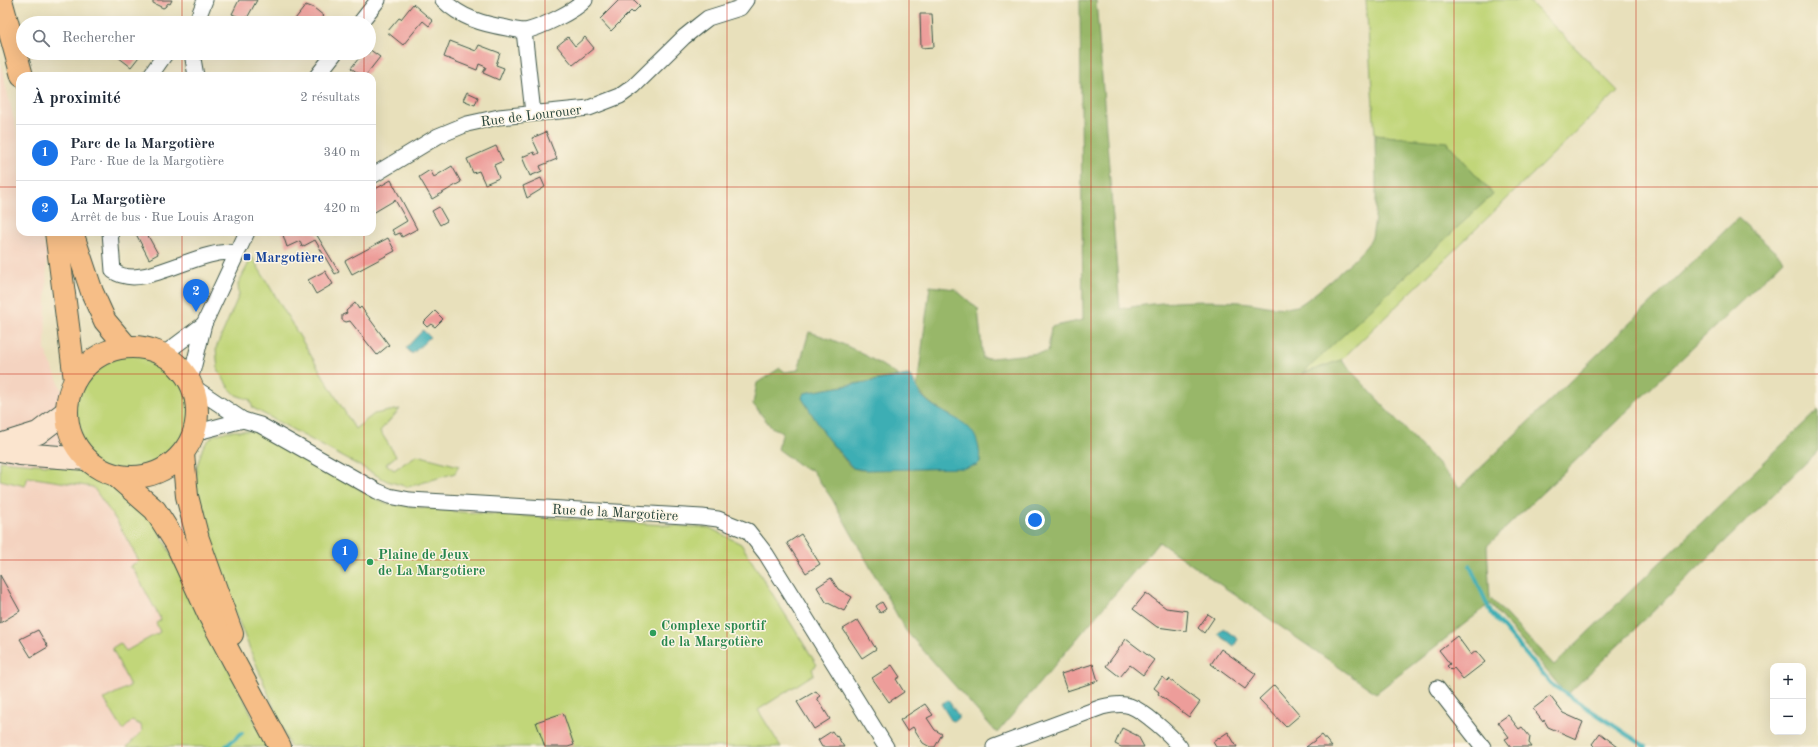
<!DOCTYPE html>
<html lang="fr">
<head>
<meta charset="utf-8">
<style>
  body { margin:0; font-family:"Old Standard TT",serif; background:#f6f6f7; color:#1f2937 }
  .controls { position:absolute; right:12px; bottom:12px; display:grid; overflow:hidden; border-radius:8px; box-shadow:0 4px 16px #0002 }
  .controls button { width:36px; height:36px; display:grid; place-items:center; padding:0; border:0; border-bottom:1px solid #e0e1e3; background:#fff; color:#1f2937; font:20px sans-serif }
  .you { position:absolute; left:1035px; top:520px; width:14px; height:14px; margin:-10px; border:3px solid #fff; border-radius:50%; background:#1a73e8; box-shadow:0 0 0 6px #1a73e833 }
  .badge { display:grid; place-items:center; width:26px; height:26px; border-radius:50%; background:#1a73e8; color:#fff; font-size:13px; font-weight:700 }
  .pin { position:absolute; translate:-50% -33px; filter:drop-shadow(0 1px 2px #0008) }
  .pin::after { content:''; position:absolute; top:21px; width:14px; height:12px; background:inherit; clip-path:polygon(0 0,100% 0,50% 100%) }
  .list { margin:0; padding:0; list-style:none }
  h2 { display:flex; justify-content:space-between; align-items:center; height:52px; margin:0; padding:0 16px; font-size:17px }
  h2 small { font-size:13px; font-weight:400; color:#747a83 }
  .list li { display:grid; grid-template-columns:26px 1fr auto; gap:12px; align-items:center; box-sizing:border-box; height:56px; padding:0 16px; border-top:1px solid #e0e1e3 }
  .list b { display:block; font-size:15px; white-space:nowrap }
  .list p { margin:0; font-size:13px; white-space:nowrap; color:#747a83 }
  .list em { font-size:13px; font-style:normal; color:#747a83 }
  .icon { flex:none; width:22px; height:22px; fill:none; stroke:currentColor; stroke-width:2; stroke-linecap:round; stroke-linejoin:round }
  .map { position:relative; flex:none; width:1818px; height:747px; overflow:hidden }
  .search { position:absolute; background:#fff; box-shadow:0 4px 16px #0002; left:16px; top:16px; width:360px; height:44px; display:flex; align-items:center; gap:10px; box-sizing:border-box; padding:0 14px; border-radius:22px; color:#747a83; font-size:15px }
  .panel { position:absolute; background:#fff; box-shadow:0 4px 16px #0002; left:16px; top:72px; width:360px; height:164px; border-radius:12px }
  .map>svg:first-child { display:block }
</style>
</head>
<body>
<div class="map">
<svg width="1818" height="747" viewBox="0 0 1818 747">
  <rect width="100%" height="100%" fill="#fcf5e5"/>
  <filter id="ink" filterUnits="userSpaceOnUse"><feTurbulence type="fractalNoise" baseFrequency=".025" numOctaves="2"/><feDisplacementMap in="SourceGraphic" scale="8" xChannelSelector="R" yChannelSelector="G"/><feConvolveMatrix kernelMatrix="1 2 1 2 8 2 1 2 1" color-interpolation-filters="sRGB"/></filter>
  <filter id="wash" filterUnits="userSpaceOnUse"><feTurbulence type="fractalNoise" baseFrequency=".012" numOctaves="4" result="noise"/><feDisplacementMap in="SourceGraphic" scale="16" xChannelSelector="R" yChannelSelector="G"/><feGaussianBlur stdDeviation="0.9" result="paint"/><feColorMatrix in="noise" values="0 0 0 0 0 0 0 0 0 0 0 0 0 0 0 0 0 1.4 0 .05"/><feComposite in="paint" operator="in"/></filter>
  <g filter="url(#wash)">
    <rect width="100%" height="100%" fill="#e8e0bb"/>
    <path fill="#f4d3c0" d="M0,62L20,144V232H41L47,254L45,350L103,488L246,747H0Z"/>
    <g fill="#c1d679" stroke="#708a56">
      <path d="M1366,0H1528L1618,91L1341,360L1301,374L1493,194L1447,143L1375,135Z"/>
      <path d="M252,257L355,429L374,414L400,409L380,431L396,456L386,464L394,470L417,455L459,466L455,473L408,487L387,481L253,408L250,400L236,395L229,388L218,370L216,348L239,295L238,284Z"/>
      <circle cx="132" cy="412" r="65"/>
      <path d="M228,431H253L265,435L384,503L461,512L710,528L741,544L817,665L812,669L814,674L758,710L781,747H290L206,541L196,486L197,466L203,447L208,441L214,435Z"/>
      <path d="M0,461L83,468L148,509L268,747H127L142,731L141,725L132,721L123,730L104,699L130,686L112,648L120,643L126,651L160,632L156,623L161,620L133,568H130V566L139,561L118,523L93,487L28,477L25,486L0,480Z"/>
    </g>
    <path fill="#98b769" stroke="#5c7a4e" d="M1080,0H1096L1120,309C1161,301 1198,300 1240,302C1259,303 1277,311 1297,306C1307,303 1370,248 1372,237C1379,205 1375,168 1375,135L1447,142L1493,194L1302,374L1341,360L1460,488L1738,218L1784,260L1487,546L1490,598L1554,665L1818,410V451L1567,695L1490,604L1376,693L1159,542L997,733L906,631L832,499L812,470L802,467L778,449L783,432L771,427L753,404L757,383L780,368L785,372L798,370L809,332C844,342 868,356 899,376L804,393L802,398L827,438L849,465L853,468L860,470L965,468L977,465L980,462C979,411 936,422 917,387L930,286L955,289L978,309L983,359L1048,352L1051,327L1083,320Z"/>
    <g fill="#3caeb4" stroke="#2e7674">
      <path d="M423,330L430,337L412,354L406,348Z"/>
      <path d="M908,375L911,377C916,383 918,393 924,398C949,423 980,415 980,462L977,465L965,468L865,470L853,468L827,438L802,398L804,393Z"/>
      <path d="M1223,628L1238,639L1234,646L1218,634Z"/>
      <path d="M948,700L958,715V718L954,721L951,720L941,704Z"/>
    </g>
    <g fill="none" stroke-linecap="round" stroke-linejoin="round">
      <g stroke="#3caeb4" stroke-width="4">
        <path d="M1470,566L1491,613L1551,684L1646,747"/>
        <path d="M225,747L242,733"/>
      </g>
    </g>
    <g id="blocks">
      <g fill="#ed9d9a">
        <path d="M153,0H172L170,4L168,3L165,7L163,8L153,3Z"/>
        <path d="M239,0H257L246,20L232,14Z"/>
        <path d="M619,0H634L640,6L633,13L631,11L611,31L600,19Z"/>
        <path d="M413,4L433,21L429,26L423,21L403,45L387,32L399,18L401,19Z"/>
        <path d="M306,5L314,8L324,16L318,23H292Z"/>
        <path d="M920,14H932L934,47L921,48Z"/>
        <path d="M568,37L575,46L585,37L594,48L573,65L557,46Z"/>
        <path d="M450,41L476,51L479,45L500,53L496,65L504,68L499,80L483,73L486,67L479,64L477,70L444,57Z"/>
        <path d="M369,49L380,57L365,76H362L351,68L363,53H369Z"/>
        <path d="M115,53H142L131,67L114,54Z"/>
        <path d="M467,92L478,97L475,105L463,100Z"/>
        <path d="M546,132L557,159L540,166L542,171L530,176L522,157L534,152L535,155L539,153L532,138Z"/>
        <path d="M496,146L503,161L494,165L499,178L485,184L479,171L473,173L467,159Z"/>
        <path d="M452,166L461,182L432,199L419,177L430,170L434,177Z"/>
        <path d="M541,178L545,187L527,198L523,186Z"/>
        <path d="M391,180L417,229L402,237L400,233L395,235L392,230L407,221L395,200L373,213L372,211V191Z"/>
        <path d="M439,207L447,221L440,225L432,211Z"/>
        <path d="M135,232H146L158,254L149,259Z"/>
        <path d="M282,232H315L339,272L335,274L315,240L302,247L300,241L287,247Z"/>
        <path d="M388,238L395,251L352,274L345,261Z"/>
        <path d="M325,271L333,284L316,294L308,280Z"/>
        <path d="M355,303L359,309L361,307L389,345L377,355L350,321L346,322L342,320V315L347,313L346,311Z"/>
        <path d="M435,311L443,319L435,327L431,324L427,327L423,323Z"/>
        <path d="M801,534L820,564L806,573L787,543Z"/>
        <path d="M0,575L20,611L0,623Z"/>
        <path d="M831,578L838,589L852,597L844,611L826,602L817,587Z"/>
        <path d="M1146,593L1166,608L1188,611L1186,631L1157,627L1133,609Z"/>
        <path d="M882,602L886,609L880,613L876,606Z"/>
        <path d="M1208,614L1214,618L1204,633L1198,628Z"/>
        <path d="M858,620L876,649L862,658L843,629Z"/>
        <path d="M38,630L48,647L31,657L20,639Z"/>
        <path d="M1457,636L1471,655L1476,651L1485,662L1463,679L1454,668L1451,670L1447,666L1450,664L1439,650Z"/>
        <path d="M1126,639L1154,660L1143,675L1130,665L1120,677L1106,666Z"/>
        <path d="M1221,649L1256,674L1245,689L1211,664Z"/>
        <path d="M1093,664L1098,681L1067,691L1061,674Z"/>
        <path d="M892,665L900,677L896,679L904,692L889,702L872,678Z"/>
        <path d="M1162,677L1167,681L1169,679L1200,702L1189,717L1158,694L1159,692L1154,688Z"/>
        <path d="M1274,685L1300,715L1286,727L1259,699Z"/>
        <path d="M816,691L820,696L817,698L830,719L814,729L797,702Z"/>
        <path d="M1550,696L1563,713L1583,722L1576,739L1548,727L1544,720L1543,722L1533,709Z"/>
        <path d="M925,704L933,715L927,718L935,730L942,734L935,747H930L923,743L913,727L907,731L900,720Z"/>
        <path d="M563,713L574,745L568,747H545L536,722Z"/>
        <path d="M1508,715L1519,729L1522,727L1530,737L1529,743L1532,747H1511L1505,739L1509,737L1498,722Z"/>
        <path d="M1122,728L1138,736L1144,747H1121L1115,744Z"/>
        <path d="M832,731L836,737L837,736L844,747H822L818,740Z"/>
        <path d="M1228,732L1237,747H1216L1213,742Z"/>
        <path d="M1600,733L1618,747H1595L1592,744Z"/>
        <path d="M1322,735L1332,747H1306Z"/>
      </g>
    </g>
  </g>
  <g filter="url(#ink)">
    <use href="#blocks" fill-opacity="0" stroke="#3d5548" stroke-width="1"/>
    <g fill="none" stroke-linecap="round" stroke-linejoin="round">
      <g stroke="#3d5548" stroke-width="17">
        <g id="street">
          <path d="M443,0C461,18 483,24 507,28C512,29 520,31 525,31C540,28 575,11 585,0"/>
          <path d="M196,23L205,0"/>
          <path d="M360,23L378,0"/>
          <path d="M524,31L533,113"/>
          <path d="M192,53L196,76"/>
          <path d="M150,76L166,53"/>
          <path d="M317,76L335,53"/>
          <path d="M372,176L438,136L467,124L499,117L589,108L620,96L634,86L684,37L699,25L708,18L740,8L746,0"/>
          <path d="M110,232L113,271C143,293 199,246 237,253"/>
          <path d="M164,354L204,324"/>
          <path d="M190,381L204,324L247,232"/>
          <path d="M192,386L243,420L260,425L377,491L389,496L410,500L702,517L718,519L748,531L766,554L886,747"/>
          <path d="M194,433L243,420"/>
          <path d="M1437,688L1483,747"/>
          <path d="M994,747L1102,707C1111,705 1121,703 1130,706C1144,711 1171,735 1180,747"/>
        </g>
      </g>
      <g stroke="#3d5548" stroke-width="24">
        <g id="secondary">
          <path d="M0,445L38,433L67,411"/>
          <path d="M0,450L20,454L86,459"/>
        </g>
      </g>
      <g stroke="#3d5548" stroke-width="24">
        <g id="primary">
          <path d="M1,0L22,76"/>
          <path d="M56,232L75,380"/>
          <path d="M72,232L92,292L105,321L127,347"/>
          <circle cx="132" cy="412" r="65"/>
          <path d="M183,454L187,496L198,539L232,634"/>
          <path d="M116,476L155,510L176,543L209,615L280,747"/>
        </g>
      </g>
      <use href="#street" stroke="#fff" stroke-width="15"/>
      <use href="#secondary" stroke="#fbe5cf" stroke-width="22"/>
      <use href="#primary" stroke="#f6be87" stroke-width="22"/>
    </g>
  </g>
  <path fill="none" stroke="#c8321e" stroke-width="1" stroke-opacity="0.55" d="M182,0V23M364,0V23M545,0V747M727,0V747M909,0V747M1091,0V747M1273,0V747M1454,0V747M1636,0V747M182,53V76M364,53V76M0,187H20M372,187H1818M182,232V747M364,232V747M0,374H1818M0,560H1818"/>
  <rect fill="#1a4fb4" stroke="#fcf5e5" stroke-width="1.5" x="243" y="253" width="8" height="8" rx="2"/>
  <g fill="#2e9e5b" stroke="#fcf5e5" stroke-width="1.5">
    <circle cx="370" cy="562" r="4"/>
    <circle cx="653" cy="633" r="4"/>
  </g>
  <g text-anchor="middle" stroke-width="3" stroke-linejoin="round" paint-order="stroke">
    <g font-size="14" fill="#1f3d34" stroke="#fcf5e5">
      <text transform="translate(531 115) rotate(-7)" y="5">Rue de Lourouer</text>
      <text transform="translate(615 512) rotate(3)" y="5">Rue de la Margotière</text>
    </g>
    <g font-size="14" font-weight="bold" fill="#164399" stroke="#fcf5e5" text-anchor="start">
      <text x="255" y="262">Margotière</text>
    </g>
    <g font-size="14" font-weight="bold" fill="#27864d" stroke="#fcf5e5" text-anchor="start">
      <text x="378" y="559">Plaine de Jeux<tspan x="378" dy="16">de La Margotiere</tspan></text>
      <text x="661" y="630">Complexe sportif<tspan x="661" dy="16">de la Margotière</tspan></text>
    </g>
  </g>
</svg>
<div class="controls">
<button>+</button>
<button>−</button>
</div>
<div class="you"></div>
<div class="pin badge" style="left:345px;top:572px">1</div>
<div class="pin badge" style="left:196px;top:312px">2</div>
<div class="search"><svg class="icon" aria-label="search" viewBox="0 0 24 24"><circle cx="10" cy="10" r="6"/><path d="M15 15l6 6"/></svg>Rechercher</div>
<section class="panel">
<h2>À proximité<small>2 résultats</small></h2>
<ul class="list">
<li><span class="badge">1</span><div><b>Parc de la Margotière</b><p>Parc · Rue de la Margotière</p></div><em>340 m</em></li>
<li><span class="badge">2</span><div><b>La Margotière</b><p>Arrêt de bus · Rue Louis Aragon</p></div><em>420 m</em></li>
</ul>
</section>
</div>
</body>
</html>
